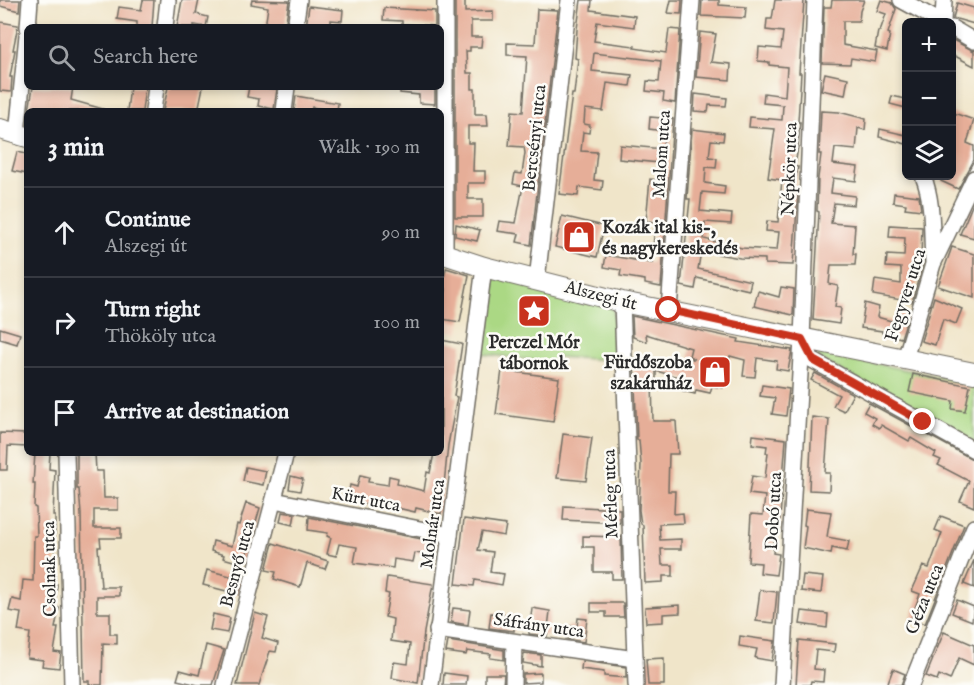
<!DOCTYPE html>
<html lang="en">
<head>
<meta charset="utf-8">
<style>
  body { margin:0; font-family:"IM FELL English",serif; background:#20242c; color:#f1f3f6 }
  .controls { position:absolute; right:18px; top:18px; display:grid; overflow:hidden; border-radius:9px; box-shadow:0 3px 9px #0003 }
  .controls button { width:54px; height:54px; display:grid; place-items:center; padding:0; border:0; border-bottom:2px solid #363941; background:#171b24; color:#f1f3f6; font:30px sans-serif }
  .stop { position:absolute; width:18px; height:18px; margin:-14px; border:4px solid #c8321e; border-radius:50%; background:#fff }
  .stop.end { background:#c8321e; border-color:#fff; box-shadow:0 2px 6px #0008 }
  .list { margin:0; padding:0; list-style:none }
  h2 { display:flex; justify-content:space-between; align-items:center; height:78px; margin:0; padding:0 24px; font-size:26px }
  h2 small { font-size:20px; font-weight:400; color:#9ea1a6 }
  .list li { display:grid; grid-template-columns:39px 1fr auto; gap:18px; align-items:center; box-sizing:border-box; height:90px; padding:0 24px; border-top:2px solid #363941 }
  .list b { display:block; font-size:22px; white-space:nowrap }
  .list p { margin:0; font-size:20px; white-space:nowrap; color:#9ea1a6 }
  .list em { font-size:20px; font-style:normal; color:#9ea1a6 }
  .icon { flex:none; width:33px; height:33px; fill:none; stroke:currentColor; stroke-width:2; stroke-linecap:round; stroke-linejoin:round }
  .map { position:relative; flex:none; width:974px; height:685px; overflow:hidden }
  .search { position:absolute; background:#171b24; box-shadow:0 3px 9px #0003; left:24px; top:24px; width:420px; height:66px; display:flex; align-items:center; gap:15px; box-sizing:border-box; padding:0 21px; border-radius:9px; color:#9ea1a6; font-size:22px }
  .panel { position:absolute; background:#171b24; box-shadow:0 3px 9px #0003; left:24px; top:108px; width:420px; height:348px; border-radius:9px }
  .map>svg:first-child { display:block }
</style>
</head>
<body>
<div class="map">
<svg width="974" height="685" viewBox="0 0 974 685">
  <rect width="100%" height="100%" fill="#fdfcf7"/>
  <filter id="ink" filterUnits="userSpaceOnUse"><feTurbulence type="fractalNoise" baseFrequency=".0167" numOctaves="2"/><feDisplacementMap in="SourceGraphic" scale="12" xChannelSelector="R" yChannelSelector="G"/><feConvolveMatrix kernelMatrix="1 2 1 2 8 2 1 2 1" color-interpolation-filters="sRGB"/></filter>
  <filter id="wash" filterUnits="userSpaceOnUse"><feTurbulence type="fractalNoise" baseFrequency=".008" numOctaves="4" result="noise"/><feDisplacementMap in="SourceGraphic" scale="24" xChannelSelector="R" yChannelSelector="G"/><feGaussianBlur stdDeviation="1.35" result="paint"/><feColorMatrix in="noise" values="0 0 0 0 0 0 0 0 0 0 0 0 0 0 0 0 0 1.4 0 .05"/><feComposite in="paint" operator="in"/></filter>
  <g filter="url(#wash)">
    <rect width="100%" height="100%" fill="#f0e5c9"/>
    <path fill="#f3d4bf" d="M441,267L469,272L459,333L441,329Z"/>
    <g fill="#abd884" stroke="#6b8258" stroke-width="1.5">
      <path d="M486,274L613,303L616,360L555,357L554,363L476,353Z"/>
      <path d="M815,351L974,384V444L820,359Z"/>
    </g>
    <g id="blocks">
      <g fill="#e6ae98">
        <path d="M0,0H20L19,11L0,6Z"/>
        <path d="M143,0H154L152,27H137V22L117,19L119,7L141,10Z"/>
        <path d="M182,0H199L196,14L208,17L206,27L194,25V27H177Z"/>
        <path d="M252,0L289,1L285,27H265L268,7L251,4Z"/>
        <path d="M455,0H465V12L493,11V21H471V37H482L481,47H470V51H466L467,73H472V89H475V114H487L488,126H468V143H474L473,171H485V183H468V199H483V217H455Z"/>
        <path d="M581,0H592L591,10L635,16L634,27L597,22L594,41L635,46L634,48L666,53L669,29L680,30L675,103L663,101L664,93L646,91L647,81L659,82L661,61L594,53L592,71L632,75L630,86L607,83L603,111L585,109L584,124L590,125L589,133L583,132L581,151L597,152L594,180L603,181L602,190L579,187L578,196L559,194L572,94H574L578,59L575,58L577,29Z"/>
        <path d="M671,0H682L681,14L668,13Z"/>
        <path d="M702,0H719V5L746,7L745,18L701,16Z"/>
        <path d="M775,0H804L799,73H801L798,122H800L798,146L795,167H798L793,193H798L793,265L765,264V259L740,258L701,251L698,269L751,281L749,290L697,278L695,289L681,286L690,199H687L692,129L724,133L723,141L711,140L709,157L717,158L716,168L706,167L705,183L725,186L724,194L702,192L700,211L732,214L731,224L705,222L704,239L742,248L777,250L779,232L766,231L767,221L778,222L782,180L768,178L775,129L749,127L750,117L782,120L783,105L763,103L764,93L785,96L787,67L769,65V62L758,61L759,47L781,49L783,32L766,30L767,19H772Z"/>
        <path d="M832,0H864L860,11L859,21H843V45L877,51L875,62L851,58L850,64L822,63L824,7H831Z"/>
        <path d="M881,0L892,3L896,9L888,33L890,34L887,51L875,48L878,31H880L886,14L877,11Z"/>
        <path d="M957,3L974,8V24L953,18Z"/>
        <path d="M309,6L343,10L342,21L331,20V24L322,23L321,27H306Z"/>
        <path d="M384,8L435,11V26L402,24V21L383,20Z"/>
        <path d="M537,9L558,10L531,245L517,242L519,234L497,231L499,221L516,223L523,186L513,184L515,173L522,174L525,153L524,147L509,146L512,111L523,112L527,56L507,55V43L535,44Z"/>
        <path d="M0,22L18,25L13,50H15L10,77H12L11,92L0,91Z"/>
        <path d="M700,32L716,34L711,62L731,64L730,80L696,77Z"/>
        <path d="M951,39L974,51V66L951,54Z"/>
        <path d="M825,73L848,78L845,95L821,90Z"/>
        <path d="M33,87H73L71,100L103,109L102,111H29Z"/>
        <path d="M130,87H145L142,111H127Z"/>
        <path d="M168,87H203L198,111H163Z"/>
        <path d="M249,87L277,89L274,109L258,106L259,99L247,97Z"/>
        <path d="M400,87H435V104L419,103V95L400,93Z"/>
        <path d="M695,94L727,98L726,106L709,105L708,112L694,111Z"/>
        <path d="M296,96L338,103L337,111L312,107L311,111H294Z"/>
        <path d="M892,96L906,99V108L890,104Z"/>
        <path d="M821,111L839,112L866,119L865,130L858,128L856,150L835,148L833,164L858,167L856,181L833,178L831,193L855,196L854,205L834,203L831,223L855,225L853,254H856L855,265H831L829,284L838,286L835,307L841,308L839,324L813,320L819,212L817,211L818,178L821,154H819Z"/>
        <path d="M951,112L974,120L967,143L974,146V160L958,189L941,181L943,176H951Z"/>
        <path d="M650,117L673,119L661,287L645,284V280L620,276L621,270L604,267L606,255L652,263L655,222L646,221L650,179L658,180L659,163L619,159L620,145L663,149L664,131L649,129Z"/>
        <path d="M880,129L906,135V144L879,137Z"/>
        <path d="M17,152L27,154V174L12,171Z"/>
        <path d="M894,193L919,196L921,210L905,208L906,204L893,202Z"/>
        <path d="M974,201V238L960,234Z"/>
        <path d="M562,216L604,226L597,257L555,247Z"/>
        <path d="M456,224L480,230L477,241L455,236Z"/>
        <path d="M890,225L922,227L921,258H923V262L912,302L873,295L875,280L901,284V268L886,267L887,255L904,256L905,238L889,237Z"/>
        <path d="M952,247L974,254V298L938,286Z"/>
        <path d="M446,268L469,275L460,322L441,319L446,289L442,288Z"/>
        <path d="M781,287L794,289L793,315L754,306L758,291L779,297Z"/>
        <path d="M934,297L962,309L956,324L943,319L935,345L921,341Z"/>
        <path d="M865,303L879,307L877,317L895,322L898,313L908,316L901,338L882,333V331L861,328Z"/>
        <path d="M632,316L739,339L738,342L792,350L788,371L776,369L777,361L757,358L755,377L743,376L745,360L730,356L723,388L712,386L710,393L696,390L695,394L683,391L686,379L656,371V380H652L653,421H676L678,454H669L668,491H675L674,514L683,513L684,523L659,524L660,540L681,539V549H661L662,565H673V576H663V582L645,583L643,525L641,524L639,510L641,464L639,440H637L634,358L655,359L686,366L688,359H695L689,356L691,348L646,334L647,342L633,337Z"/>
        <path d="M0,328L20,334L17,344L0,339Z"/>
        <path d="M441,340L462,344L454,396L457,397L448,445L441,514L416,508L415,512L393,507V509L347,501L350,485L357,487L360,475L369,477L368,482L388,485L389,476L398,478L397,484L424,491L427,472L430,473L434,453H441Z"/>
        <path d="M502,370L559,378L553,422L496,414Z"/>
        <path d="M815,373L853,394L844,411L833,406L839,395L811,380Z"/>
        <path d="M913,374L970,386L965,411L952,409L953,401L909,392Z"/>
        <path d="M762,385L789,389L786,416L772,414L775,398L760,396Z"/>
        <path d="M869,403L974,460V507L960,501L969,481L938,465L941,460L934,457L936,453L911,438L909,441L881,425L879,428L872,424L875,418L864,412Z"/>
        <path d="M812,417L829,419L825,473H830L829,491L809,490Z"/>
        <path d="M0,433L27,434V447L8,446L7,470H0Z"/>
        <path d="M563,434L592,438L586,481L557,478Z"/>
        <path d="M753,435L786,439L779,531L775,530L773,553L779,554L776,575L760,573L761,563L748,562L751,514L763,515L765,496L749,494L752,476L765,478L768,453H766L767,446L752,444Z"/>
        <path d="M35,453H50L49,469L55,470L53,516H55V584H57L55,607L59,608L55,628H58L54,652L61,653L59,668L42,666L43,660L27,658L30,633L18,631L21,613L9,611L12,599L21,601L23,580L33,581L34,536H37L36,508L34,507L35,484H33Z"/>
        <path d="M77,453H95L96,471H103L104,498H118V510H94V528H121V538H100L101,547H98L101,587H119V596H97V613H110V634H117V644L103,643L102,685H89V681H84L81,514L79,489H77Z"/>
        <path d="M246,467L266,471L263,485L243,481Z"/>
        <path d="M291,476L303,479L300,491L289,489Z"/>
        <path d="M246,503L260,508L244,564L223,558L224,555L211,551L213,541L232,546L237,524L239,525Z"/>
        <path d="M564,506L620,509V523L563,520Z"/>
        <path d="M806,509L831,512L827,537L849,541L847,551L832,548L831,554L803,548L806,526L804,525Z"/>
        <path d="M282,512L295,514L293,525L280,522Z"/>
        <path d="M941,516L964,525L925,624L911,619L920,594L912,591L923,566L929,568L942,533L935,530Z"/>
        <path d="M309,517L437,542L434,556L415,553L413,562L394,559L393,568L354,563L357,547L339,544L336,556L327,554L331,538L327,536L328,533L308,530Z"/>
        <path d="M464,519L506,525L504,536L482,532L478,550L493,552L490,572L504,574L502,585L475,580L474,586L456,584Z"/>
        <path d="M583,536L621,537L622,579H612V572H594V547H583Z"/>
        <path d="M273,543L328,561L325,569L307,563L300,587L274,579L276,572L266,570Z"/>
        <path d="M974,560V588L964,584Z"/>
        <path d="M207,570L242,579L238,594L203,585Z"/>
        <path d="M803,575L823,577L821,593L801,591Z"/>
        <path d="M387,577L433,584L424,632L418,683L392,678L394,662L408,664L410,644L391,641L393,619L385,617L389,594L385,593Z"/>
        <path d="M760,590L777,592L774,623L756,621Z"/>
        <path d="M957,600L974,607L972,621L952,613Z"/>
        <path d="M591,603H623L624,617H606V612H591Z"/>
        <path d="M680,605V613L663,614V622L646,623L645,607Z"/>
        <path d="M453,608L470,610L468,625L451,622Z"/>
        <path d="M532,608L550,611L547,636L529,634Z"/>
        <path d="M802,611L828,614L827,628L800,624Z"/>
        <path d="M255,613L268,617L262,638L278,643L276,652L270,651L259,685H237Z"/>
        <path d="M491,613L516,616L514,631L489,628Z"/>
        <path d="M213,614L230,618L227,633L210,630Z"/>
        <path d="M578,618L587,619L584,642L566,639L568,626L577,627Z"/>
        <path d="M944,632L974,645V665L959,658L950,680L939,675L937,680L926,676Z"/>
        <path d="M740,636L775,641L772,661L755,658L757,649L739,646Z"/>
        <path d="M799,640L835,644L834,652L816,650L814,669L824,670L823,682L811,681L810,685H796Z"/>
        <path d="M448,641L504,650V660L490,658L491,654L467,651L466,655L446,652Z"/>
        <path d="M206,645L224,650L213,685H198L177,680L180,670L199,675Z"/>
        <path d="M524,653L541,655V666L523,663Z"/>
        <path d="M664,658V685H648L646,659Z"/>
        <path d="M582,661L626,667V678L604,676V672L581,669Z"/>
        <path d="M893,669L905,674L901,685H887Z"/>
        <path d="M444,673L467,676L466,685H443Z"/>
        <path d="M541,673V682L523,683V674Z"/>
        <path d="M485,674H504L503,685L485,684Z"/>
      </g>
    </g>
  </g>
  <g filter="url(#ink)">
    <use href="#blocks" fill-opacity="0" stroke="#706c62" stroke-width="1.5"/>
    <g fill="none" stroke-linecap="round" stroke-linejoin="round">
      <g stroke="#706c62" stroke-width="18">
        <g id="minor">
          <path d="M901,0L941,22"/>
          <path d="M943,22L944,0"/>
          <path d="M28,27L30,0"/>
          <path d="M165,27L168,0"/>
          <path d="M295,27L299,0"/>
          <path d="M952,28L974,41"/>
          <path d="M153,111L156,87"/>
          <path d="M284,111L287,87"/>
          <path d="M17,134L27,35"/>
          <path d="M923,176C934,203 931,232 933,261"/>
          <path d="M445,254V0"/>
          <path d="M537,280L569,0"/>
          <path d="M622,302L636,685"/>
          <path d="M669,310L692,0"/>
          <path d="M804,341L812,360L974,450"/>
          <path d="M905,359L933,264L974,178"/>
          <path d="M66,453L72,685"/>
          <path d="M274,500L450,535"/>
          <path d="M437,630L635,659"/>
          <path d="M225,685L286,453"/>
          <path d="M431,685L484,267"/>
          <path d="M513,685L514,642"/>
          <path d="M782,685L802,339L815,0"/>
          <path d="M911,685L974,527"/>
        </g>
      </g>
      <g stroke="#706c62" stroke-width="22">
        <g id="major">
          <path d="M0,129L27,137"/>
          <path d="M441,253L484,267L622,302L974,373"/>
        </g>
      </g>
      <use href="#minor" stroke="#fff" stroke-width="15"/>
      <use href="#major" stroke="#fff" stroke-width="20"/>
    </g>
  </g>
  <g fill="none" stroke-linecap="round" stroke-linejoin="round" filter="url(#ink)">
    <path stroke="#c8321e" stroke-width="8" d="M669,310L802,339L813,360L923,422"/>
  </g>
  <defs>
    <g id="shop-square" transform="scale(1.725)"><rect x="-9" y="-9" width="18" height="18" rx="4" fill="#c8321e" stroke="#fdfcf7"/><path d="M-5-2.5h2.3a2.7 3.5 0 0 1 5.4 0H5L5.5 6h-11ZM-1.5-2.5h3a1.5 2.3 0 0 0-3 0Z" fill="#fff"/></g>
    <g id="sight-square" transform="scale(1.725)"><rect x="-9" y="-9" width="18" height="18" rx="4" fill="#c8321e" stroke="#fdfcf7"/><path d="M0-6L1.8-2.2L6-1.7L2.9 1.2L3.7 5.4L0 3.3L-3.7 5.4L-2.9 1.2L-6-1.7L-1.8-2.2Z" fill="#fff"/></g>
  </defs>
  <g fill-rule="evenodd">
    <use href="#shop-square" x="579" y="237"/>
    <use href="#sight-square" x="534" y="311"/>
    <use href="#shop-square" x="715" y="372"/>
  </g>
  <g text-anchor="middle" stroke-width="5" stroke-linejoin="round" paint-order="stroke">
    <g font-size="18" fill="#2b2b2b" stroke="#fdfcf7">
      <text transform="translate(534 138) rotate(-84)" y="6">Bercsényi utca</text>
      <text transform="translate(661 154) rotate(-86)" y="6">Malom utca</text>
      <text transform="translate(789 169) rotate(-88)" y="6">Népkör utca</text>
      <text transform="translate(601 295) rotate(14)" y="6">Alszegi út</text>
      <text transform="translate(905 295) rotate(-72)" y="6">Fegyver utca</text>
      <text transform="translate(610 494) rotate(-92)" y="6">Mérleg utca</text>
      <text transform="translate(366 499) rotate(11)" y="6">Kürt utca</text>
      <text transform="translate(773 511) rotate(-87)" y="6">Dobó utca</text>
      <text transform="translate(432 524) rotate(-82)" y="6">Molnár utca</text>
      <text transform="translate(237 564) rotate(-75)" y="6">Besnyő utca</text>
      <text transform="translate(49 569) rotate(-91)" y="6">Csolnak utca</text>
      <text transform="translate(924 599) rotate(-68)" y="6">Géza utca</text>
      <text transform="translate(539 625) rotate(8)" y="6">Sáfrány utca</text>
    </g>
    <g font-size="18" font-weight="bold" fill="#2b2b2b" stroke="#fdfcf7" text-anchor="start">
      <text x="602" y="233">Kozák ital kis-,<tspan x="602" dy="21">és nagykereskedés</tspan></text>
      <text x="534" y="348" text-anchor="middle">Perczel Mór<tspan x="534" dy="21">tábornok</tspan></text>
      <text x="692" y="368" text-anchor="end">Fürdőszoba<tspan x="692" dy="21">szakáruház</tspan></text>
    </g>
  </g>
</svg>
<div class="controls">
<button>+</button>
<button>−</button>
<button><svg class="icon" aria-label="layers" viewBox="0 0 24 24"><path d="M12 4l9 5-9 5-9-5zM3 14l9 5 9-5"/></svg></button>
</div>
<div class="stop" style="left:669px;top:310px"></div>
<div class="stop end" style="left:923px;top:422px"></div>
<div class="search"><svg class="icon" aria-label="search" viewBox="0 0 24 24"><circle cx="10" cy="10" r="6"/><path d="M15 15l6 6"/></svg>Search here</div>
<section class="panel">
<h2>3 min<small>Walk · 190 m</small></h2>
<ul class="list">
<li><svg class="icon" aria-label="ahead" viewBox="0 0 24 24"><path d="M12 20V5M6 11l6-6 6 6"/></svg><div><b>Continue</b><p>Alszegi út</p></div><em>90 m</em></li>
<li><svg class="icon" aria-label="right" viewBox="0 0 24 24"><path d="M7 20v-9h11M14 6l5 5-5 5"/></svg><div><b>Turn right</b><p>Thököly utca</p></div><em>100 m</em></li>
<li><svg class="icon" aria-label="arrive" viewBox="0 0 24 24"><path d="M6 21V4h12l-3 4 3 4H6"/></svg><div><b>Arrive at destination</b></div></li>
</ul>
</section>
</div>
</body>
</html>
